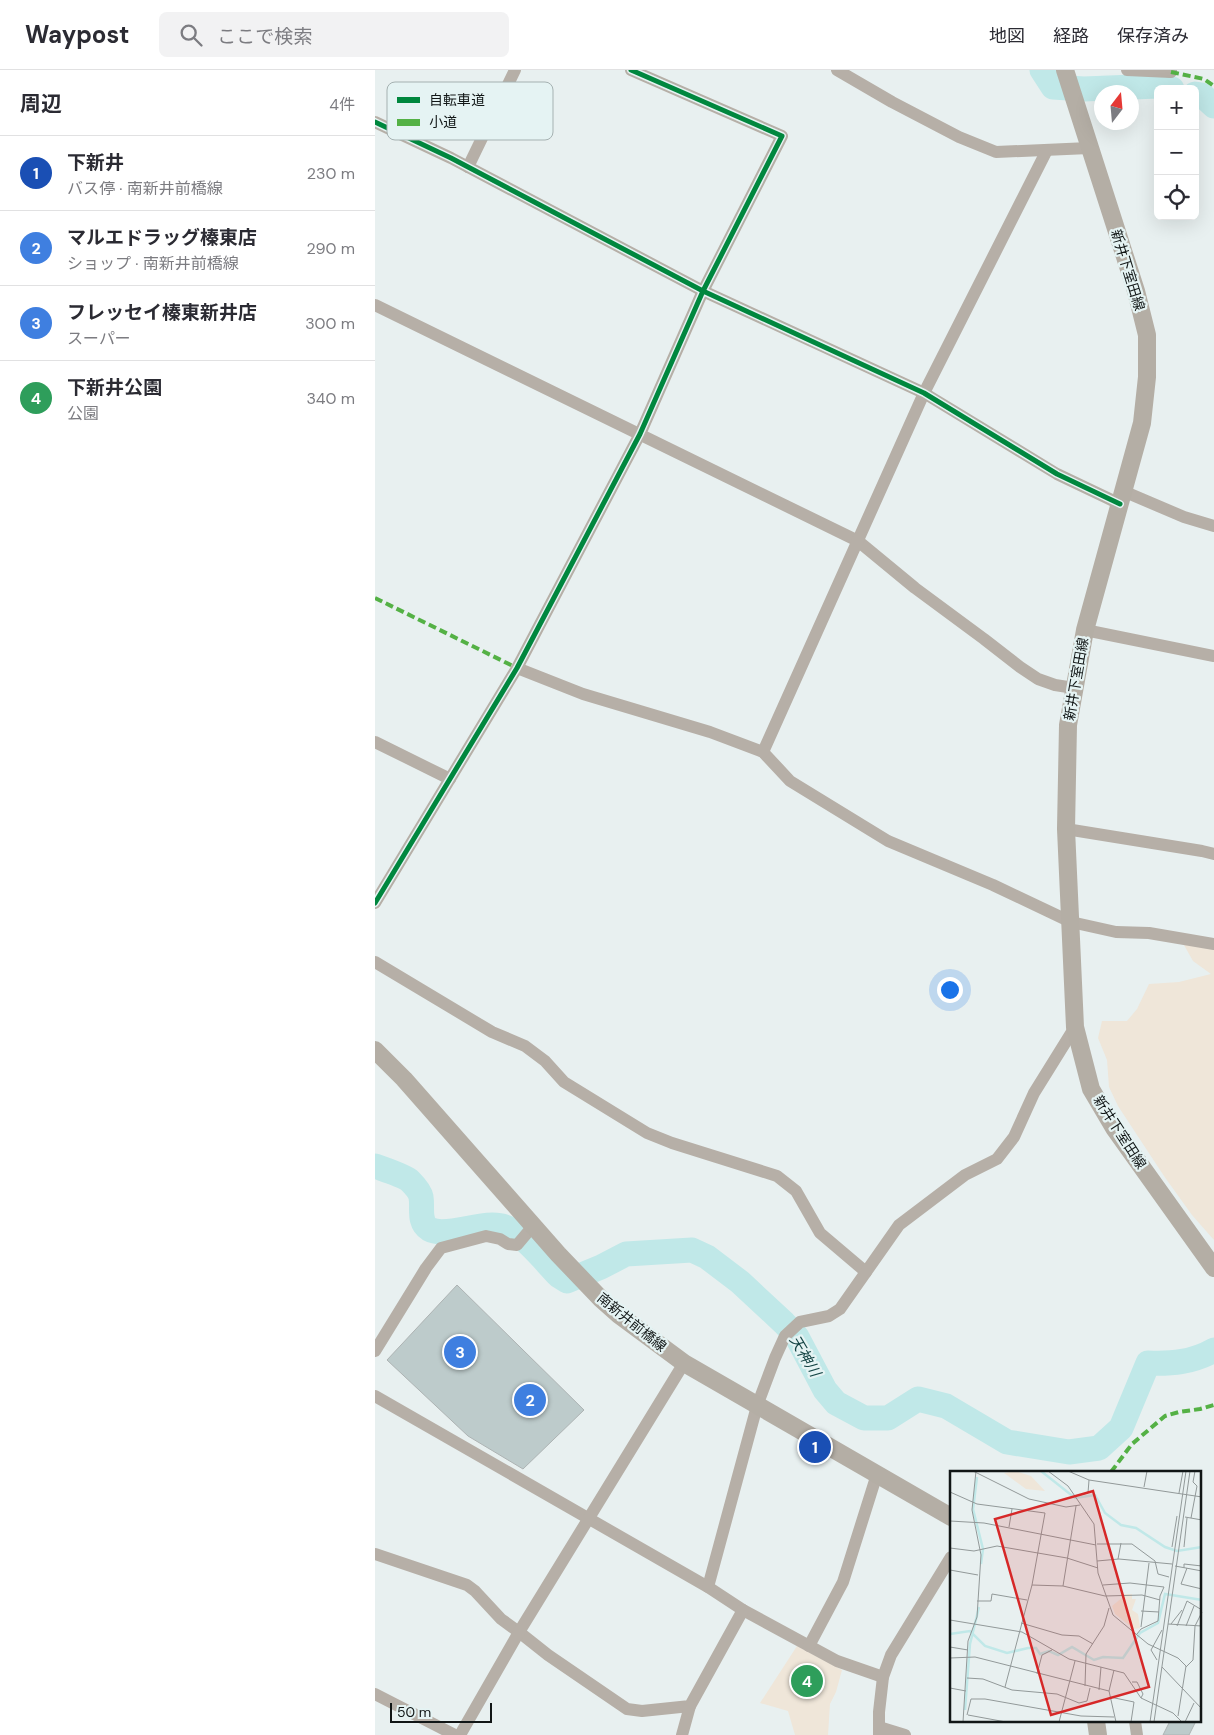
<!DOCTYPE html>
<html lang="ja">
<head>
<meta charset="utf-8">
<style>
  body { margin:0; font-family:"DM Sans","Noto Sans JP",sans-serif; background:#f2f2f3; color:#2b2b33 }
  .controls { position:absolute; right:15px; top:15px; display:grid; overflow:hidden; border-radius:8px; box-shadow:0 5px 20px #0002 }
  .controls button { width:45px; height:45px; display:grid; place-items:center; padding:0; border:0; border-bottom:1px solid #e1e1e2; background:#fff; color:#2b2b33; font:25px sans-serif }
  .compass { position:absolute; left:719px; top:15px; width:45px; height:45px; border-radius:50%; background:#fff; box-shadow:0 5px 20px #0002; rotate:16deg }
  .scale { position:absolute; left:15px; bottom:12px; width:102px; box-sizing:border-box; padding-left:5px; border:2px solid #111616; border-top:0; font-size:14px; line-height:18px; white-space:nowrap; color:#111616; -webkit-text-stroke:4px #e5f3f3; paint-order:stroke }
  .you { position:absolute; left:574px; top:919px; width:18px; height:18px; margin:-12px; border:4px solid #fff; border-radius:50%; background:#1a73e8; box-shadow:0 0 0 8px #1a73e833 }
  .badge { display:grid; place-items:center; width:32px; height:32px; border-radius:50%; background:#5c6262; color:#fff; font-size:16px; font-weight:700 }
  .pin { position:absolute; translate:-50% -50%; border:2px solid #fff; box-shadow:0 1px 5px #0006 }
  .list { margin:0; padding:0; list-style:none }
  h2 { display:flex; justify-content:space-between; align-items:center; height:65px; margin:0; padding:0 20px; font-size:21px }
  h2 small { font-size:16px; font-weight:400; color:#7c7c81 }
  .list li { display:grid; grid-template-columns:32px 1fr auto; gap:15px; align-items:center; box-sizing:border-box; height:75px; padding:0 20px; border-top:1px solid #e1e1e2 }
  .list b { display:block; font-size:19px; white-space:nowrap }
  .list p { margin:0; font-size:16px; white-space:nowrap; color:#7c7c81 }
  .list em { font-size:16px; font-style:normal; color:#7c7c81 }
  .icon { flex:none; width:28px; height:28px; fill:none; stroke:currentColor; stroke-width:2; stroke-linecap:round; stroke-linejoin:round }
  .map { position:relative; flex:none; width:839px; height:1665px; overflow:hidden }
  header { display:flex; align-items:center; gap:30px; box-sizing:border-box; height:70px; padding:0 25px; background:#fff; border-bottom:1px solid #e1e1e2 }
  header strong { font-size:24px }
  nav { display:flex; gap:28px; margin-inline-start:auto; font-size:18px }
  .search { width:350px; height:45px; background:#f2f2f3; display:flex; align-items:center; gap:12px; box-sizing:border-box; padding:0 18px; border-radius:8px; color:#7c7c81; font-size:19px }
  main { display:flex }
  aside { flex:1; background:#fff }
  .map>svg:first-child { display:block }
</style>
</head>
<body>
<header>
<strong>Waypost</strong>
<div class="search"><svg class="icon" aria-label="search" viewBox="0 0 24 24"><circle cx="10" cy="10" r="6"/><path d="M15 15l6 6"/></svg>ここで検索</div>
<nav><a>地図</a><a>経路</a><a>保存済み</a></nav>
</header>
<main>
<aside>
<h2>周辺<small>4件</small></h2>
<ul class="list">
<li><span class="badge" style="background:#1a4fb4">1</span><div><b>下新井</b><p>バス停 · 南新井前橋線</p></div><em>230 m</em></li>
<li><span class="badge" style="background:#3f7fe0">2</span><div><b>マルエドラッグ榛東店</b><p>ショップ · 南新井前橋線</p></div><em>290 m</em></li>
<li><span class="badge" style="background:#3f7fe0">3</span><div><b>フレッセイ榛東新井店</b><p>スーパー</p></div><em>300 m</em></li>
<li><span class="badge" style="background:#2e9e5b">4</span><div><b>下新井公園</b><p>公園</p></div><em>340 m</em></li>
</ul>
</aside>
<div class="map">
<svg width="839" height="1665" viewBox="0 0 839 1665">
  <rect width="100%" height="100%" fill="#e8f0f0"/>
  <g fill="#efe6d9">
    <path d="M839,874V1170L817,1145L789,1106L743,1036L734,1017L732,990L723,968L727,951H752L762,939L774,914L804,912L836,904L818,891L809,875Z"/>
    <path d="M422,1576L467,1600L461,1622L455,1634L453,1665H420L413,1641L385,1633Z"/>
  </g>
  <g fill="none" stroke-linecap="round" stroke-linejoin="round">
    <g stroke="#c0e8e8" stroke-width="25">
      <path d="M667,0L678,17L709,19L783,16L797,19"/>
      <path d="M820,24L827,25L839,36"/>
      <path d="M0,1096C8,1099 30,1106 35,1111C39,1115 45,1122 46,1127C48,1138 43,1152 54,1159C72,1169 109,1149 130,1157C147,1162 171,1193 184,1206L192,1211L226,1197L251,1184L317,1180L332,1187L365,1212L409,1253L422,1267L450,1320L461,1333L489,1348H513L543,1329L571,1336L632,1372L694,1382L724,1378L746,1358L773,1293C797,1294 818,1292 839,1280"/>
    </g>
  </g>
  <g fill="#bdcbcb" stroke="#adb3b3">
    <path d="M82,1215L209,1340L148,1399L93,1366L12,1290Z"/>
    <path d="M795,1651H821L814,1665H788Z"/>
  </g>
  <g fill="none" stroke-linecap="round" stroke-linejoin="round">
    <g stroke="#b6afa7" stroke-width="12">
      <path d="M462,0L517,32L584,67L621,82L714,78"/>
      <path d="M752,0L796,2V0"/>
      <path d="M0,52L76,88L328,221L549,323L682,404L745,434"/>
      <path d="M93,97L140,0"/>
      <path d="M0,235L483,471L540,518L609,569L645,597L663,609L680,615L699,618"/>
      <path d="M748,421L809,447L839,456"/>
      <path d="M710,560L839,586"/>
      <path d="M142,598L208,624L335,662L388,682L415,711L513,771L618,815L696,852L741,862L774,863L839,874"/>
      <path d="M0,672L75,709"/>
      <path d="M388,682L549,323L672,80"/>
      <path d="M691,759L827,781L839,784"/>
      <path d="M0,833L142,598L265,364L328,221L407,66L256,0"/>
      <path d="M0,892L117,962L150,976L170,991L189,1012L272,1063L297,1073L402,1106L421,1121L445,1163L491,1202"/>
      <path d="M0,1281L51,1198L66,1178L111,1166L125,1169L133,1174L142,1175L158,1156"/>
      <path d="M0,1326L333,1517L368,1540L462,1591L508,1607"/>
      <path d="M0,1484L92,1515L100,1521L126,1549L144,1562L173,1585L252,1639L267,1641L315,1636L368,1540"/>
      <path d="M333,1517L382,1336L400,1288L410,1266L425,1252L454,1246L465,1239L524,1155L590,1105L622,1089L639,1067L659,1023L700,957"/>
      <path d="M434,1576L468,1512L502,1404"/>
      <path d="M0,1624L80,1665"/>
      <path d="M760,1651L762,1665"/>
      <path d="M504,1657L530,1665"/>
      <path d="M85,1665L144,1562L309,1293"/>
      <path d="M307,1665L315,1636"/>
      <path d="M504,1665V1642L508,1607L516,1585L576,1487"/>
    </g>
    <g stroke="#b4aea5" stroke-width="18">
      <path d="M690,0L761,221L772,265V307L767,353L710,560L693,655L691,759L700,957L716,1019L739,1058L839,1198"/>
      <path d="M0,980L29,1009L183,1184L226,1229L244,1245L309,1293L576,1447"/>
      <path d="M721,1651L723,1665"/>
    </g>
    <g stroke="#54b145" stroke-width="4" stroke-dasharray="8 4" stroke-linecap="butt">
      <path d="M796,2L829,9L839,16"/>
      <path d="M0,528L142,598"/>
      <path d="M736,1402L757,1374L790,1346L804,1342L825,1339L839,1335"/>
    </g>
    <g stroke="#e5f3f3" stroke-width="8">
      <g id="cycleway">
        <path d="M0,52L76,88L328,221L549,323L682,404L745,434"/>
        <path d="M0,833L142,598L265,364L328,221L407,66L256,0"/>
      </g>
    </g>
    <use href="#cycleway" stroke="#00873e" stroke-width="5"/>
  </g>
  <g text-anchor="middle" stroke-width="4.5" stroke-linejoin="round" paint-order="stroke">
    <g font-size="14" fill="#111616" stroke="#e5f3f3">
      <text transform="translate(753 200) rotate(73)" y="5">新井下室田線</text>
      <text transform="translate(701 609) rotate(-80)" y="5">新井下室田線</text>
      <text transform="translate(745 1062) rotate(57)" y="5">新井下室田線</text>
      <text transform="translate(257 1252) rotate(39)" y="5">南新井前橋線</text>
    </g>
    <g font-size="15" font-style="italic" fill="#164646" stroke="#e5f3f3">
      <text transform="translate(430 1286) rotate(59)" y="5">天神川</text>
    </g>
  </g>
  <g transform="translate(575 1401)">
    <rect width="251" height="251" fill="#e8f0f0"/>
    <path d="M65,0L81,5L95,20L76,18L54,2ZM170,123H182V128H186L182,139L188,143L190,157L184,158L165,143L162,135L173,126Z" fill="#efe6d9"/>
    <path fill="none" stroke="#c0e8e8" stroke-width="2.5" d="M91,0L125,27L145,24L155,42L171,54L186,57L215,76L227,80L252,76M27,6L23,38L33,78L31,93M0,163L20,160L35,175L57,182L78,177H86L90,183L99,180L108,184L122,176L144,189L153,186L173,187L190,162L208,152L215,123L252,129M15,239L20,173L29,136"/>
    <path fill="none" stroke="#929999" stroke-width="1" d="M23,0L79,28L116,36L130,34M98,0L118,15L144,53L148,102L163,144L198,173L228,187L236,195L228,245M118,0L139,9L252,26M194,16L197,0M0,21L27,33L95,42L82,114L55,216M229,22L233,0M126,25L138,22L139,9M235,46L252,49M241,47L247,15L243,11L245,0M0,50L34,52L146,74M59,56L62,38M147,73H182L205,90L208,103L219,106M222,76L227,45M234,76L237,47M0,77L24,80L47,75L117,87L148,97M168,88L171,72M147,90L169,88L222,93M225,95L252,100M234,97V93L252,95M237,97L231,113L252,118M0,99L28,104M82,114L113,115L155,125L192,124L210,129M153,114L180,112L214,116L210,125L208,150L191,158L187,163M113,115L126,35M27,130H41L42,123L77,129M191,140L209,141M0,149L72,161L119,188L174,202L191,227L223,242L232,251M71,152L112,164L129,165L143,173M218,153L252,155M221,153L232,139M227,155L237,130L252,139M236,155L244,135M245,155L252,141M191,156L199,92M0,176L18,179M0,187L25,186L159,220M207,189L201,179L212,159M212,196L252,238M236,196L243,189L245,155M164,199L159,220L166,251M87,203L92,184L102,179M17,207L33,208L62,219L107,223L129,232L137,230L140,217M182,211H187L193,223L191,227M135,215L136,183L154,155L159,137M0,217L16,220M149,219L151,196M160,226L184,231L181,251M17,244L21,228H35L131,245L164,246M18,244L56,251M13,251L18,170L27,146L31,84L22,39L26,0M109,251L125,190M200,251L236,0M204,251L240,0M235,251L244,232"/>
    <path fill="#d62828" fill-opacity="0.15" stroke="#d62828" stroke-width="2.5" d="M143,20L199,216L101,244L45,48Z"/>
    <rect width="251" height="251" fill="none" stroke="#111616" stroke-width="2.5"/>
  </g>
  <rect x="12" y="12" width="166" height="58" rx="8" fill="#e5f3f3" stroke="#a5b1b1" stroke-width="1"/>
  <rect x="22" y="27" width="23" height="6" fill="#00873e"/>
  <rect x="22" y="49" width="23" height="7" fill="#54b145"/>
  <g font-size="14" fill="#111616">
    <text x="54" y="35">自転車道</text>
    <text x="54" y="57">小道</text>
  </g>
</svg>
<div class="controls">
<button>+</button>
<button>−</button>
<button><svg class="icon" aria-label="locate" viewBox="0 0 24 24"><circle cx="12" cy="12" r="6"/><path d="M12 2v4M12 18v4M2 12h4M18 12h4"/></svg></button>
</div>
<svg class="compass" viewBox="-18 -18 36 36"><path d="M0-13l5 13h-10z" fill="#e53935"/><path d="M0 13l5-13h-10z" fill="#7c7c81"/></svg>
<div class="scale">50 m</div>
<div class="you"></div>
<div class="pin badge" style="left:440px;top:1377px;background:#1a4fb4">1</div>
<div class="pin badge" style="left:155px;top:1330px;background:#3f7fe0">2</div>
<div class="pin badge" style="left:85px;top:1282px;background:#3f7fe0">3</div>
<div class="pin badge" style="left:432px;top:1611px;background:#2e9e5b">4</div>
</div>
</main>
</body>
</html>
